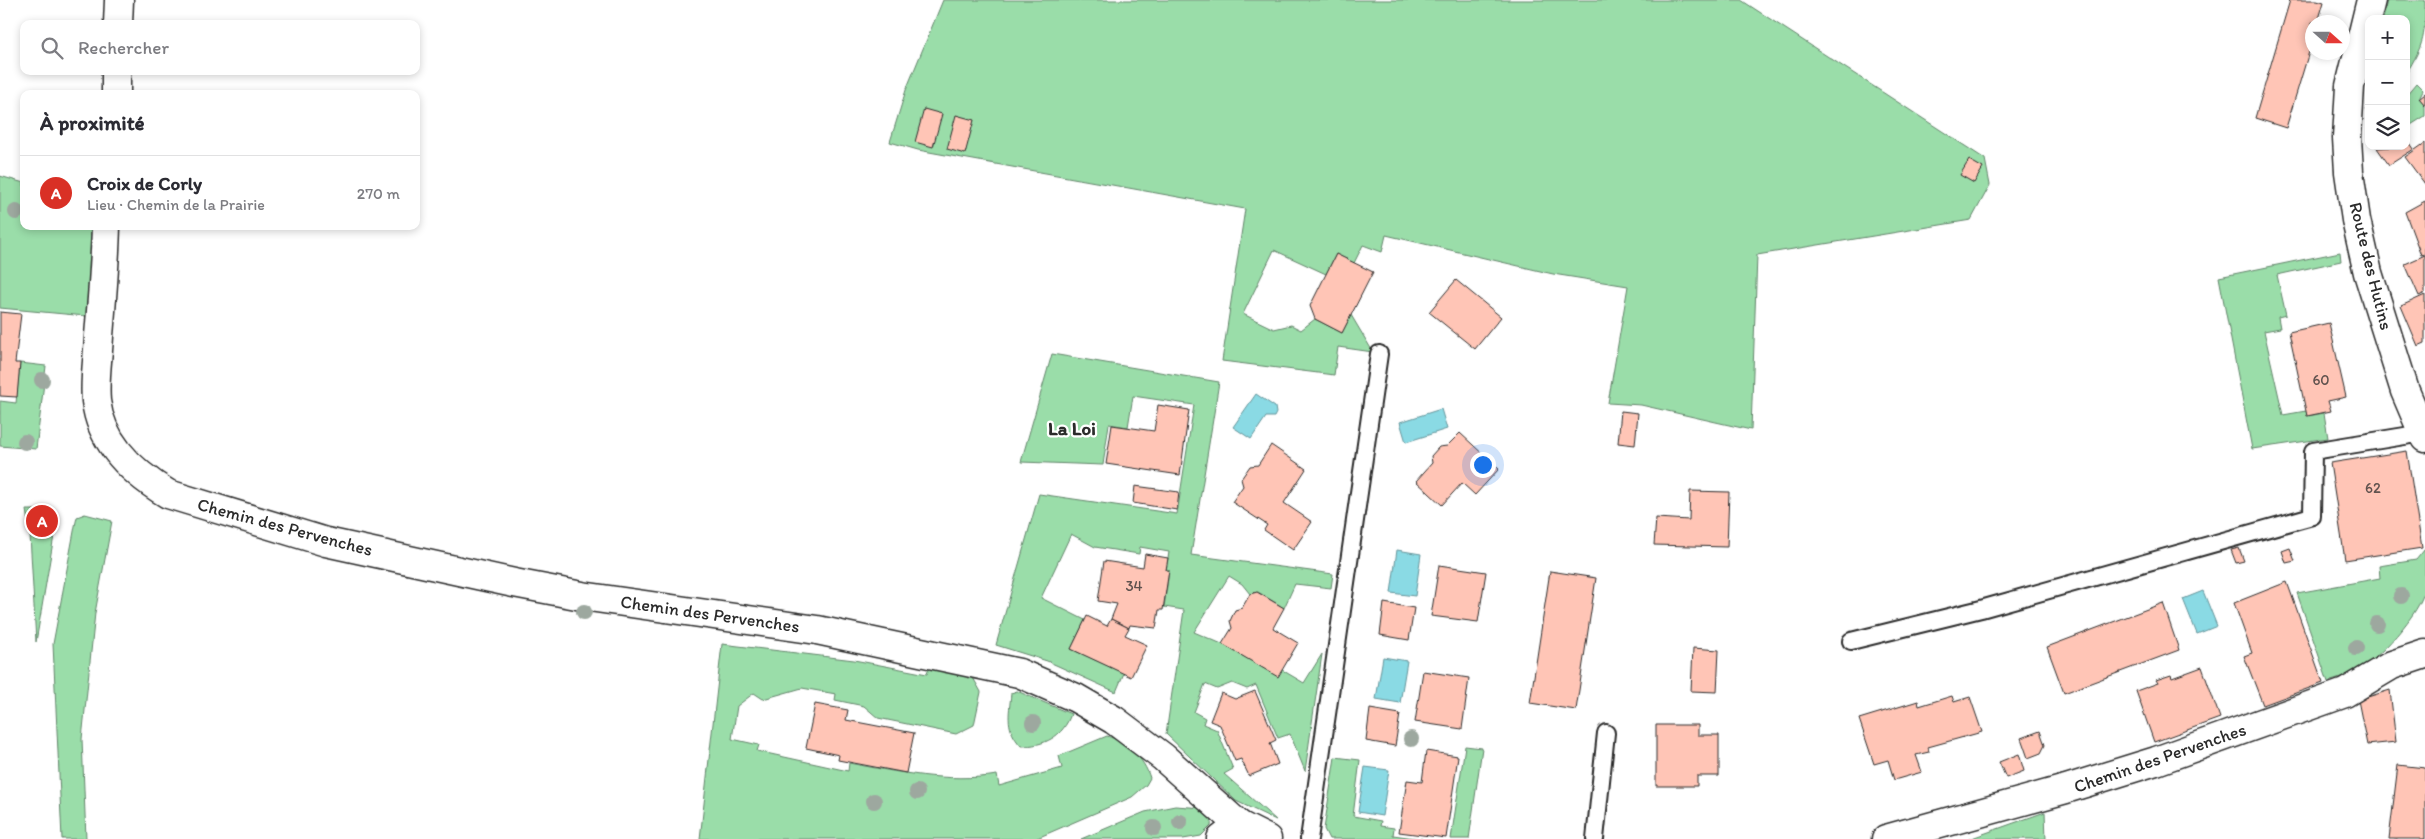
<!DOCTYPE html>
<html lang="fr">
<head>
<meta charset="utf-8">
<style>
  body { margin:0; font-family:Itim,sans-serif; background:#f2f2f3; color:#2b2b33 }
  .controls { position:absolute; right:15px; top:15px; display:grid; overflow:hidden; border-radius:10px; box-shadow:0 2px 8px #0003 }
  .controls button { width:45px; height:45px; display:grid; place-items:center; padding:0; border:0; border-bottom:1px solid #e1e1e2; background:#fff; color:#2b2b33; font:25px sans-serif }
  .compass { position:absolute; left:2305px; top:15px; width:45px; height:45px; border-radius:50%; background:#fff; box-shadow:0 2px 8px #0003; rotate:111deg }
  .you { position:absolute; left:1482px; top:464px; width:18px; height:18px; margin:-12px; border:4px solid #fff; border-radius:50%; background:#1a73e8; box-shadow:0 0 0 8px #1a73e833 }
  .badge { display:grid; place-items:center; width:32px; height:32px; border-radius:50%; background:#d93025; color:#fff; font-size:16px; font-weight:700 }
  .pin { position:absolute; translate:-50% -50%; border:2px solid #fff; box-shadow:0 1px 5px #0006 }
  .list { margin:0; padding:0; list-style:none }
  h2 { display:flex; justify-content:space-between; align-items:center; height:65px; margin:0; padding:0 20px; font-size:21px }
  h2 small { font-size:16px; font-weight:400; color:#7c7c81 }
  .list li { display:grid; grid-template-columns:32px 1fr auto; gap:15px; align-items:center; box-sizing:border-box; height:75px; padding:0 20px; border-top:1px solid #e1e1e2 }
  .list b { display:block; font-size:19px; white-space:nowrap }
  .list p { margin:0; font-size:16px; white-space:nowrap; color:#7c7c81 }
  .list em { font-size:16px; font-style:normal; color:#7c7c81 }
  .icon { flex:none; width:28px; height:28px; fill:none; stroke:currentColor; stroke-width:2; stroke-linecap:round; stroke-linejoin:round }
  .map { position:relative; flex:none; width:2425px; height:839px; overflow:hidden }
  .search { position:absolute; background:#fff; box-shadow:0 2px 8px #0003; left:20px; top:20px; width:400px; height:55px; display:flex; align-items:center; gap:12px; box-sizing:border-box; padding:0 18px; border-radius:10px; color:#7c7c81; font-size:19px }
  .panel { position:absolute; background:#fff; box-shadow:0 2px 8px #0003; left:20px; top:90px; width:400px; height:140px; border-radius:10px }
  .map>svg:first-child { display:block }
</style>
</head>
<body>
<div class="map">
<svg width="2425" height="839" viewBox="0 0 2425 839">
  <rect width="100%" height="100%" fill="#fff"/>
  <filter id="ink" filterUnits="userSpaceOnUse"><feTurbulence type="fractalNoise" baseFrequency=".02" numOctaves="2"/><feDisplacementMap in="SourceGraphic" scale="10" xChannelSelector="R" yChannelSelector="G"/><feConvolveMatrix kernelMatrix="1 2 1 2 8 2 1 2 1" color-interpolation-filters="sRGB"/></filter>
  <g filter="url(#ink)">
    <g fill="#9adda9" stroke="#62846a">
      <path d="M943,0H1741L1985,159L1990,185L1971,220L1757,255L1751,430L1641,405L1608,403L1628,286L1553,274L1386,235L1382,252L1363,245L1354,263L1336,254L1326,274L1274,250L1243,314L1274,329L1291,325L1301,330L1315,319L1342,333L1351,315L1373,352L1338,347L1334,375L1222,361L1245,209L918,150L890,142L906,90Z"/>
      <path d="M2387,0H2425C2425,36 2425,42 2406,74V19H2383Z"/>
      <path d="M2416,83L2423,90L2419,98L2425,105V116L2406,128V95Z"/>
      <path d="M0,176L24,183V226H94L86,316L0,308Z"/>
      <path d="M2340,252L2341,261L2277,275L2286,315L2278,317L2280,328L2264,331L2283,415L2306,411L2308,416L2324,413L2328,438L2252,449L2219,277Z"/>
      <path d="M1052,354L1219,382L1191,555L1333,574L1331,588L1295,584L1284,608L1258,592L1250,594L1242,584L1229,576L1194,632L1222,644L1278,676L1282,670L1304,683L1322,654L1305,771L1290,734L1278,738L1256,685L1247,689L1232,683L1217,689L1205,684L1194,712L1205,718L1203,724L1217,730L1233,769L1224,774L1276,820L1236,801L1166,734L1184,610L1164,607L1169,571L1166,570L1169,552L1140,547L1139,554L1095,547L1071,534L1041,598L1085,620L1071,649L1124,673L1116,692L1047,661L996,645L1039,494L1177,514L1194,405L1133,396L1128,427L1109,424L1103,465L1021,462Z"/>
      <path d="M20,363L46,366L36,449L0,446V401L16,403Z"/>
      <path d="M26,510H52L56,524L36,642L30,535Z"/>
      <path d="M85,514L112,521L95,613L82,739L86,839H62L53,644L75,526L77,517Z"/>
      <path d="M2425,549C2425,561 2425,575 2425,588C2422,612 2376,662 2354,673C2346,677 2337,679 2328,682L2297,593L2380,578L2379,566L2416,560Z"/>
      <path d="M722,644L854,660L927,674L930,665L971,674L981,692L974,725L956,734L878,718L864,706L835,700L836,694L802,688L763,699L754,693L737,706L732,739L759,745L757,751L848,771L849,763C897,772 948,783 997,775L999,786L1062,768L1059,756L1107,736C1127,742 1144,758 1150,778L1146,785L1132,797L1035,839H700Z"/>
      <path d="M1017,691L1071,714C1063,737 1044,746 1021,746C1005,728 1009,716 1011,693Z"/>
      <path d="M1465,746L1482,748L1469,839H1451Z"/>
      <path d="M1335,757L1360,760L1353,816L1381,821L1380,826L1394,828L1393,835L1422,839H1329L1324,829Z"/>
      <path d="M1175,806L1204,808L1212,816L1211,826L1201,836L1183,839H1081L1145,812Z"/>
      <path d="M2045,812L2046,839H1969Z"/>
    </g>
    <g fill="#8adae4" stroke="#64949a">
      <path d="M1256,394L1275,407L1276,413L1274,417H1266L1251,439L1233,427Z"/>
      <path d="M1441,409L1447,429L1406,442L1400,422Z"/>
      <path d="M1397,550L1421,554L1415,596L1391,593Z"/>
      <path d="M2203,591L2217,626L2197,634L2183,599Z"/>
      <path d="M1383,657L1407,661L1400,703L1376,699Z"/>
      <path d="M1365,767L1389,770L1382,816L1358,812Z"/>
    </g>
    <g fill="#ffc5b6" stroke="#2b2b2b">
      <path d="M2290,0H2317L2324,2L2318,22H2312V42L2286,128L2255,118Z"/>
      <path d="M2425,93V105L2419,98Z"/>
      <path d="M924,109L942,114L933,147L915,142Z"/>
      <path d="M956,115L974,120L965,154L947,149Z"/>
      <path d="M2406,137L2414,149L2389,165L2377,148L2406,146Z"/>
      <path d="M2425,143V184L2405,157Z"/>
      <path d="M1969,160L1983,168L1974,183L1960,175Z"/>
      <path d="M2425,201V254L2421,255L2405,212Z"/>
      <path d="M1336,254L1373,272L1342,333L1315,319L1310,306Z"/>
      <path d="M2425,255V293L2419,296L2405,264Z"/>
      <path d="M1456,280L1501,317L1475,349L1429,312Z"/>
      <path d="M2425,295V343L2418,346L2401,306Z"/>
      <path d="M0,312L21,314L15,363H20L17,397L0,396Z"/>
      <path d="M2329,323L2346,397L2328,401L2331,411L2307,416L2289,332Z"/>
      <path d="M1158,405L1189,410L1180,475L1106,464L1112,425L1154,431Z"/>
      <path d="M1621,411L1638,413L1635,445L1618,443Z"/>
      <path d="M1460,433L1499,469L1475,495L1462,483L1442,505L1416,481L1432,463L1431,456L1439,447L1447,446Z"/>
      <path d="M1271,445L1306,469L1284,503L1312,522L1293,550L1264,530L1267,525L1232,502L1243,486L1241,479L1250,466L1258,465Z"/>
      <path d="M2407,451L2422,548L2345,560L2330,463Z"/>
      <path d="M1135,486L1179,492L1177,510L1133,503Z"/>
      <path d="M1690,491L1729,492L1727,547L1654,545L1656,518L1689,520Z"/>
      <path d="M2239,548L2244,561L2236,563L2231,550Z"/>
      <path d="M2290,548L2295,561L2286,563L2282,551Z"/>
      <path d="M1145,554L1168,558L1166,570H1169L1163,610H1159L1156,628L1130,625L1129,628L1111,619L1117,604L1098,601L1104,561L1143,567Z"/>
      <path d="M1439,565L1486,572L1478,622L1431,616Z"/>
      <path d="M1550,571L1596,578L1576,710L1530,703Z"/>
      <path d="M2287,582L2323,683L2263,705L2244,656L2252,653L2234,603Z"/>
      <path d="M1257,592L1284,608L1273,628L1298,643L1278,677L1222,644L1232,628L1230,621L1235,610L1242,608L1250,594Z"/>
      <path d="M1384,603L1414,608L1409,640L1380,635Z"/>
      <path d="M2163,603L2179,650L2064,693L2047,647Z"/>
      <path d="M1087,616L1107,626L1111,619L1129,628L1125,635L1147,645L1131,677L1071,649Z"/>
      <path d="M1693,648L1719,650L1717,692L1691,691Z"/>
      <path d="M2202,667L2220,718L2154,742L2136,691L2158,683L2156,680L2171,675L2172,678Z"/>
      <path d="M1423,671L1469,678L1462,729L1415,722Z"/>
      <path d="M2390,690L2396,742L2367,745L2358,700Z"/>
      <path d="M1255,691L1276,740L1270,743L1278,764L1249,776L1241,759L1235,761L1220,725L1210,721L1221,693L1235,699Z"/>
      <path d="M1952,696L1954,702L1970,697L1982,732L1928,747L1929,752L1916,755L1922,772L1894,780L1888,760L1874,764L1859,719L1918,701L1919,706Z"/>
      <path d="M815,704L848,710L846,720L914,733L906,773L838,760L839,755L806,748Z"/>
      <path d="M1370,709L1400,714L1395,746L1366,741Z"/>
      <path d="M1656,725H1698V735H1719V776H1697V786H1656Z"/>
      <path d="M2040,731L2045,745L2041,753L2028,758L2021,738Z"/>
      <path d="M1426,751L1458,756L1446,838L1399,832L1407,780L1422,782Z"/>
      <path d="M2019,754L2024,771L2006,778L1999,762Z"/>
      <path d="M2398,765L2425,768V839H2389Z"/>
    </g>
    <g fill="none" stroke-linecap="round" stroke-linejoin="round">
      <g stroke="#2b2b2b" stroke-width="20">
        <g id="lane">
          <path d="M1851,641L1981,609L2312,516L2313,451L2423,433"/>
          <path d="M1309,839L1379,354"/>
          <path d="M1595,839L1606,733"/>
        </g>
      </g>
      <g stroke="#2b2b2b" stroke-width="31">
        <g id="street">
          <path d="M118,24L119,0"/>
          <path d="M116,94V71"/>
          <path d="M106,226C105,263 102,300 99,336C98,357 94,380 96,401C101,443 133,473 168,494L326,542L514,583L582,596L817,630L1019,673L1076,698L1114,720L1163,757L1239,825L1267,839"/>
          <path d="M1221,839L1239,825"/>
          <path d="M1886,839L2066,789L2156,761L2345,693L2392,665L2425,654"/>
        </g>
      </g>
      <g stroke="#2b2b2b" stroke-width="31">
        <path id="secondary" d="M2371,0L2350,86L2347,138L2349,172L2356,220L2368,273L2405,391L2425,438"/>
      </g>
      <use href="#lane" stroke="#fff" stroke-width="16"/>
      <use href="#street" stroke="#fff" stroke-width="28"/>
      <use href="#secondary" stroke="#fff" stroke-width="28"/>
    </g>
    <g fill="#9da89f">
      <circle cx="16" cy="212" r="8"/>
      <circle cx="42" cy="380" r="8"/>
      <circle cx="25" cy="442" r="8"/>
      <circle cx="2401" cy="596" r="8"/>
      <circle cx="584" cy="612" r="8"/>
      <circle cx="2377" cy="624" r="8"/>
      <circle cx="2356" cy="648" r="8"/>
      <circle cx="1033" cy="723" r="8"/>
      <circle cx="1411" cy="739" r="8"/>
      <circle cx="917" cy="792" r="8"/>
      <circle cx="874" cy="801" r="8"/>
      <circle cx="1180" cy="822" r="8"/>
      <circle cx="1154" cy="828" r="8"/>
    </g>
  </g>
  <g text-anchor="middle" stroke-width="4.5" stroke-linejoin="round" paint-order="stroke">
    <g font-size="15" fill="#60524e">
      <text x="2321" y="385">60</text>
      <text x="2373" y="493">62</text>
      <text x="1134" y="591">34</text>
    </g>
    <g font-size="18" fill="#2b2b2b" stroke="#fff">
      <text transform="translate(2371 266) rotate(76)" y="6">Route des Hutins</text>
      <text transform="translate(285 527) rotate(15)" y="6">Chemin des Pervenches</text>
      <text transform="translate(710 614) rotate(8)" y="6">Chemin des Pervenches</text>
      <text transform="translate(2160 758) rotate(-19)" y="6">Chemin des Pervenches</text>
    </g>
    <g font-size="19" font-weight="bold" fill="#2b2b2b" stroke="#fff">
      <text x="1072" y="435">La Loi</text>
    </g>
  </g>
</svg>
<div class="controls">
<button>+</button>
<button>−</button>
<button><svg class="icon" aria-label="layers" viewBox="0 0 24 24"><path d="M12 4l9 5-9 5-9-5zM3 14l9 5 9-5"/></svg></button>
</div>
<svg class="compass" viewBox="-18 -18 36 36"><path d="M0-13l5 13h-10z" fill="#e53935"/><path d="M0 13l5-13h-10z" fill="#7c7c81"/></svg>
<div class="you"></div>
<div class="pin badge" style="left:42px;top:521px">A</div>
<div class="search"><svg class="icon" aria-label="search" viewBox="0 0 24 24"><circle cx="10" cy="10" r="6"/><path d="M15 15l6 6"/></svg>Rechercher</div>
<section class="panel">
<h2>À proximité<small></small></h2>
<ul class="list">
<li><span class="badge">A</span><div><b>Croix de Corly</b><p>Lieu · Chemin de la Prairie</p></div><em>270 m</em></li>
</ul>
</section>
</div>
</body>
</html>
